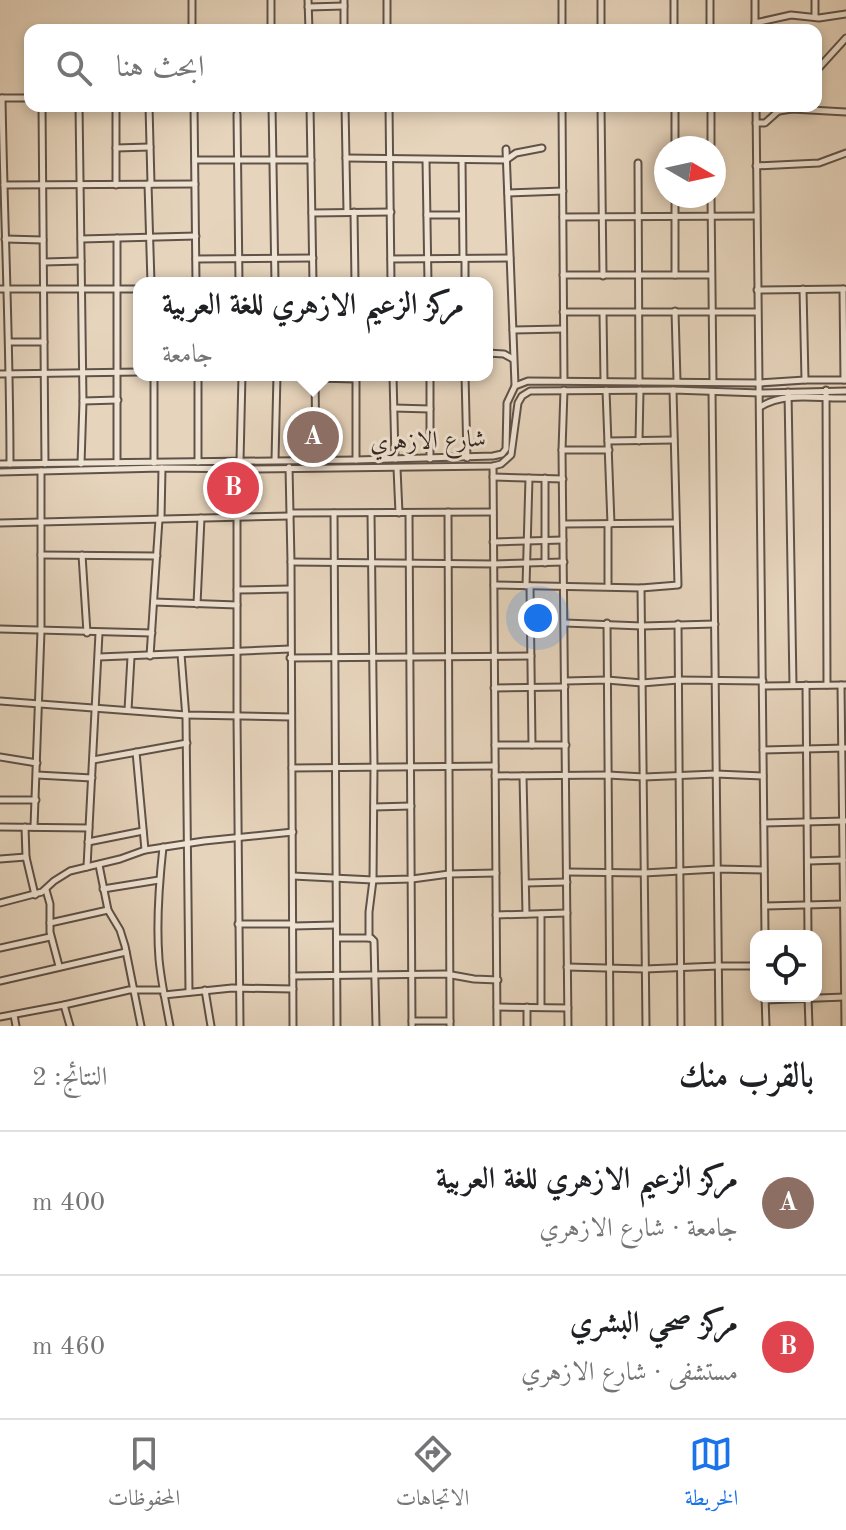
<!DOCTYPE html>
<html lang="ar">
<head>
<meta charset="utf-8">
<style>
  body { margin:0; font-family:"Old Standard TT",Amiri,serif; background:#f6f6f6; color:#202124; direction:rtl }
  .controls { position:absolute; right:24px; bottom:24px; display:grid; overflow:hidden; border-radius:16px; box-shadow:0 4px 12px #0003 }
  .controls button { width:72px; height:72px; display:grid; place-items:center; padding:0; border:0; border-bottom:2px solid #e0e0e0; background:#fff; color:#202124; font:40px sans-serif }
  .compass { position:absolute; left:654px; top:136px; width:72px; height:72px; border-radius:50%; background:#fff; box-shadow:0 4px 12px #0003; rotate:99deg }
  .you { position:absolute; left:538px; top:618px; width:28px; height:28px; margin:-20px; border:6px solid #fff; border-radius:50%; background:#1a73e8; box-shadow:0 0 0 12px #1a73e833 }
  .badge { display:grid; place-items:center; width:52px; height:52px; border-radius:50%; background:#1a73e8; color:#fff; font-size:26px; font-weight:700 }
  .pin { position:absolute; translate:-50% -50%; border:4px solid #fff; box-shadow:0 2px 8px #0006 }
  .popup { position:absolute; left:133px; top:277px; width:360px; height:104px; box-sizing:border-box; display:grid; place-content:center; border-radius:16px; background:#fff; filter:drop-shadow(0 2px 6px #0005); font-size:26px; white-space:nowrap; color:#757577 }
  .popup b { font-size:30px; color:#202124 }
  .popup::after { content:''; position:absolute; left:50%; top:100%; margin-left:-16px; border:16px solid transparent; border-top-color:#fff }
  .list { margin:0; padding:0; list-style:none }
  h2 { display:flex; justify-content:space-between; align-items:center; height:104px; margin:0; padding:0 32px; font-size:34px }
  h2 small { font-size:26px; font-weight:400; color:#757577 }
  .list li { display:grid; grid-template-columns:52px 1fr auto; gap:24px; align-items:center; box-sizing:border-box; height:144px; padding:0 32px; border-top:2px solid #e0e0e0 }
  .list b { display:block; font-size:30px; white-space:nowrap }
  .list p { margin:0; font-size:26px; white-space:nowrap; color:#757577 }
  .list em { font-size:26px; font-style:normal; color:#757577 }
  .icon { flex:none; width:44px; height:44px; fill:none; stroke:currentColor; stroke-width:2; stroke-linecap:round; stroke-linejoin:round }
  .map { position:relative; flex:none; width:846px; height:1026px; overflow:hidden; direction:ltr }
  .search { position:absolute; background:#fff; box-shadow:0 4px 12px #0003; left:24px; right:24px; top:24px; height:88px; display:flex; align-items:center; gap:20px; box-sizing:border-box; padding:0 28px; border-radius:16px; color:#757577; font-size:30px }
  .sheet { height:392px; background:#fff }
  nav { display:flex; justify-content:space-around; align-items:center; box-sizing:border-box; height:112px; border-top:2px solid #e0e0e0; background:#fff; font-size:22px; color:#757577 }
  nav a { display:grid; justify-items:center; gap:4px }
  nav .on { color:#1a73e8 }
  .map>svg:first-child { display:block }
</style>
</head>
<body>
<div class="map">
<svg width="846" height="1026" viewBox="0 0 846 1026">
  <rect width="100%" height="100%" fill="#e6d4bc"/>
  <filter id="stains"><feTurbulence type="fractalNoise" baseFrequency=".0025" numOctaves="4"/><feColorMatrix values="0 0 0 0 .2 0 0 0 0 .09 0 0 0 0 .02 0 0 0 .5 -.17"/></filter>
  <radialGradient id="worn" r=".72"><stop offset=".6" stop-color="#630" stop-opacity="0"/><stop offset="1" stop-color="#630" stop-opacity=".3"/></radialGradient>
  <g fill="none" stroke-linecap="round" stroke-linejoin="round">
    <g stroke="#605248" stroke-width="9">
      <g id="minor">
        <path d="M192,0V30"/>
        <path d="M271,0V30"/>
        <path d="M308,0L309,30"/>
        <path d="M344,0V30"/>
        <path d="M387,0V30"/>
        <path d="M562,0V30"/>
        <path d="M601,0V30"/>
        <path d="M674,0V30"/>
        <path d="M710,0V30"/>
        <path d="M308,7L344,6"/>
        <path d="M815,17V0"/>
        <path d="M755,23L791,15L819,18L846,14"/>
        <path d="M755,30V0"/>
        <path d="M816,71L846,38"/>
        <path d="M1,98H30"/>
        <path d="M2,98C4,220 10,342 10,464"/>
        <path d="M42,106L45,464"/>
        <path d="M79,106L83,401L81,464"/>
        <path d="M149,106L151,184"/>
        <path d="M194,106L196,283"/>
        <path d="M272,106L275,283"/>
        <path d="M310,106L313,283"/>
        <path d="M345,106L347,212"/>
        <path d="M389,106L391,283"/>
        <path d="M562,106L564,380"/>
        <path d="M601,106L603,276"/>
        <path d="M675,106V148"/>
        <path d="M711,106V148"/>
        <path d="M756,106L765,936"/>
        <path d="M779,111L792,109L846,112"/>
        <path d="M237,114L239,283"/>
        <path d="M756,123H765L784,106"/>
        <path d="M116,148L150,147"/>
        <path d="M506,149L515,385"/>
        <path d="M346,158L506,160L516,153L542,148"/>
        <path d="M195,160H311"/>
        <path d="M426,160L428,283"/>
        <path d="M462,160L463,259"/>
        <path d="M638,163L639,382"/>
        <path d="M756,166L819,163L846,153"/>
        <path d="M148,184L151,283"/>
        <path d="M4,185L195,184"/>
        <path d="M116,185V106"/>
        <path d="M508,193L563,191"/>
        <path d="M711,196L713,382"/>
        <path d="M354,212L355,283"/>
        <path d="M312,213L391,212"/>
        <path d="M427,215H462"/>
        <path d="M563,217L756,216"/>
        <path d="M117,238V463"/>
        <path d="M5,239L43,240"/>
        <path d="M81,239L196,236"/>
        <path d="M196,259L313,258"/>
        <path d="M391,259L510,258"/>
        <path d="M44,262L81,261"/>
        <path d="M563,275H711"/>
        <path d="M675,275V196"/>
        <path d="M465,283V259"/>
        <path d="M0,289H139"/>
        <path d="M803,289L805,380"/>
        <path d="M843,289L844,380"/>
        <path d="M757,290L844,289"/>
        <path d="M675,311L677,381"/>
        <path d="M563,312H757"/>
        <path d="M603,313L604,381"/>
        <path d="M513,330L563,329"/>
        <path d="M9,342H44"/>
        <path d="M487,353L504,354L513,359"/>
        <path d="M0,374L139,372"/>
        <path d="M154,375V463"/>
        <path d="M198,375V462"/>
        <path d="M315,375L316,460"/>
        <path d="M356,375V460"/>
        <path d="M393,375L395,459"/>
        <path d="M430,375V459"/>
        <path d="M465,375L467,458"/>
        <path d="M315,378L356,379"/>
        <path d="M564,390L562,450L568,1026"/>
        <path d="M606,390L611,524"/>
        <path d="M826,390L827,685"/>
        <path d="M712,392L719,1026"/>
        <path d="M788,392L793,685"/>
        <path d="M83,401L118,400"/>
        <path d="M760,407C785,391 818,399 846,398"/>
        <path d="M394,408L430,409"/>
        <path d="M608,441L674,440"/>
        <path d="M639,441L640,390"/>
        <path d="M562,450H609"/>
        <path d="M275,460L277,375"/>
        <path d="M240,461L242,375"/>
        <path d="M0,464L356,460L493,456L502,454L506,449L507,403L515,386L528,381L760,383L805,380H846"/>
        <path d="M493,466L497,1026"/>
        <path d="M289,467L291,562L293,1026"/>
        <path d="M397,468L399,513"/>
        <path d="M0,472L162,468L256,469L493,466L501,464L511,455L518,403L522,396L530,391L673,390L760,393L846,391"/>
        <path d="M493,477L563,479"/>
        <path d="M448,512L450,1026"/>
        <path d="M291,513L493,512"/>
        <path d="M334,513L337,1026"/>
        <path d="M409,513L412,1026"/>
        <path d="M237,517V717L240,1026"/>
        <path d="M161,519L162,468"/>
        <path d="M0,523L290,516"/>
        <path d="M564,524L676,523"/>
        <path d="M493,542L563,540"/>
        <path d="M41,555L157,556"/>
        <path d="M82,555L87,633"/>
        <path d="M291,562L494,564L564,562"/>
        <path d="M545,563V478"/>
        <path d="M494,585L641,588L678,585L673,390"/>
        <path d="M526,586L529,478"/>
        <path d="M530,586L532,745"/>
        <path d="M608,586V524"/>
        <path d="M641,588L646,1026"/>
        <path d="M237,590L290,589"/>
        <path d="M154,602L237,605"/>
        <path d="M197,604L201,518"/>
        <path d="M565,623L642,626L715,624"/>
        <path d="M607,623L610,1026"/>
        <path d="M678,624L681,1026"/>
        <path d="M0,629L152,633"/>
        <path d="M181,654L186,718L189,992"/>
        <path d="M150,656L159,519"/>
        <path d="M99,657L290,649"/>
        <path d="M290,658L531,656"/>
        <path d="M565,681L607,680L642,683L678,680L763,681"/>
        <path d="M806,685L808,936"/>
        <path d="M841,685L845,1026"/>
        <path d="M763,686L846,685"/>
        <path d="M494,688L565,687"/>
        <path d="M0,701L186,715L291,717"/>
        <path d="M128,710L131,657"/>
        <path d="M495,745H566"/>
        <path d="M763,750L846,748"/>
        <path d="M136,752L145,850"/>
        <path d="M0,757L37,763"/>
        <path d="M93,760L187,743"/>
        <path d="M292,768L495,766"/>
        <path d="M37,775L92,778"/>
        <path d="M495,776L608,775L644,777L716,774L763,776"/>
        <path d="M523,776L526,914"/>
        <path d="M0,800H36"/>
        <path d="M374,807L411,806"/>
        <path d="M764,823L845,821"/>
        <path d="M0,827L89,828"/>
        <path d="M25,827L26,857L35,895"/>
        <path d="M34,827L41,631V471"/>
        <path d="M88,842L143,831"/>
        <path d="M163,847C159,884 156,921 159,959C161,981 166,1004 170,1026"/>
        <path d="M0,859L26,857"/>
        <path d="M808,861L843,860"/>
        <path d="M99,865L108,910L120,930L125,946L141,1026"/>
        <path d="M87,867L99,633"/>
        <path d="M567,872L644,873L717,869L764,870"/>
        <path d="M293,876L373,880L412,879L449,874L496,873"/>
        <path d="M526,883L567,882"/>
        <path d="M103,889L159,880"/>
        <path d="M46,890L50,904V932L59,966"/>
        <path d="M0,903L42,892L54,881L70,871L120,859L145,850L204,841L293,832"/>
        <path d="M765,906L845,904"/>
        <path d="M541,914V1007"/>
        <path d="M496,915L567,913"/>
        <path d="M50,923L108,910"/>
        <path d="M238,924H293"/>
        <path d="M293,926L336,925"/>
        <path d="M337,938H371L374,941L376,1026"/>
        <path d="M369,938V912L373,880L374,766L371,513"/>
        <path d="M0,948L50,937"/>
        <path d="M567,967L645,969L718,966H756"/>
        <path d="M293,976L446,974L474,979L498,980"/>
        <path d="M0,981L126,952"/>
        <path d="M205,990L211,1026"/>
        <path d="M164,995L232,988L293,989"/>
        <path d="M765,996L766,1026"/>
        <path d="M808,997L809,1026"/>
        <path d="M765,1000L845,997"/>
        <path d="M64,1005L70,1026"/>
        <path d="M497,1007L568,1008"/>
        <path d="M527,1007V1026"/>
        <path d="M14,1015L16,1026"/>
        <path d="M0,1017L64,1005L129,990H163"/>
        <path d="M412,1021H450"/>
      </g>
    </g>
    <use href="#minor" stroke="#efe3d3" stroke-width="5"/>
  </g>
  <g text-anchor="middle" stroke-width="6" stroke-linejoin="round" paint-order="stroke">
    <g font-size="24" fill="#342721" stroke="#efe3d3">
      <text transform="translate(428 440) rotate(-2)" y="8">شارع الازهري</text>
    </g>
  </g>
  <rect width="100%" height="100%" filter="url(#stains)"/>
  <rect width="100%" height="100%" fill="url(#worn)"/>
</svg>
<div class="controls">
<button><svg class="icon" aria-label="locate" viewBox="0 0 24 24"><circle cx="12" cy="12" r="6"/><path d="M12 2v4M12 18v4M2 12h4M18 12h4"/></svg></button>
</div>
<svg class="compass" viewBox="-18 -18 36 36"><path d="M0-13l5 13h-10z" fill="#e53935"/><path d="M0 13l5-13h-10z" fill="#757577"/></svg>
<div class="you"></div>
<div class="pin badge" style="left:313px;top:437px;background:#8d6e63">A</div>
<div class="popup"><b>مركز الزعيم الازهري للغة العربية</b>جامعة</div>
<div class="pin badge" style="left:233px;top:488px;background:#e0444e">B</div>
<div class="search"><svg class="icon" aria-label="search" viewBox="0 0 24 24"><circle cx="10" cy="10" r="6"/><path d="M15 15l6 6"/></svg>ابحث هنا</div>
</div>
<section class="sheet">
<h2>بالقرب منك<small>النتائج: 2</small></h2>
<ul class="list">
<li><span class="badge" style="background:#8d6e63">A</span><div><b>مركز الزعيم الازهري للغة العربية</b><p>جامعة · شارع الازهري</p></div><em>400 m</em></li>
<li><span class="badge" style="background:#e0444e">B</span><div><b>مركز صحي البشري</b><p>مستشفى · شارع الازهري</p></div><em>460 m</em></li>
</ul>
</section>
<nav>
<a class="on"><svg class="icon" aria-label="map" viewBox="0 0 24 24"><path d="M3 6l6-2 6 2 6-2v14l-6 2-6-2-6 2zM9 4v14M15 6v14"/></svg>الخريطة</a>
<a><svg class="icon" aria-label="directions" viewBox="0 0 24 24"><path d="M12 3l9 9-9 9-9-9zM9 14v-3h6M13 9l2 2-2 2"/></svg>الاتجاهات</a>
<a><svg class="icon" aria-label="saved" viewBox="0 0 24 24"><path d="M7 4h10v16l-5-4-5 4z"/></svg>المحفوظات</a>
</nav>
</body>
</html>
